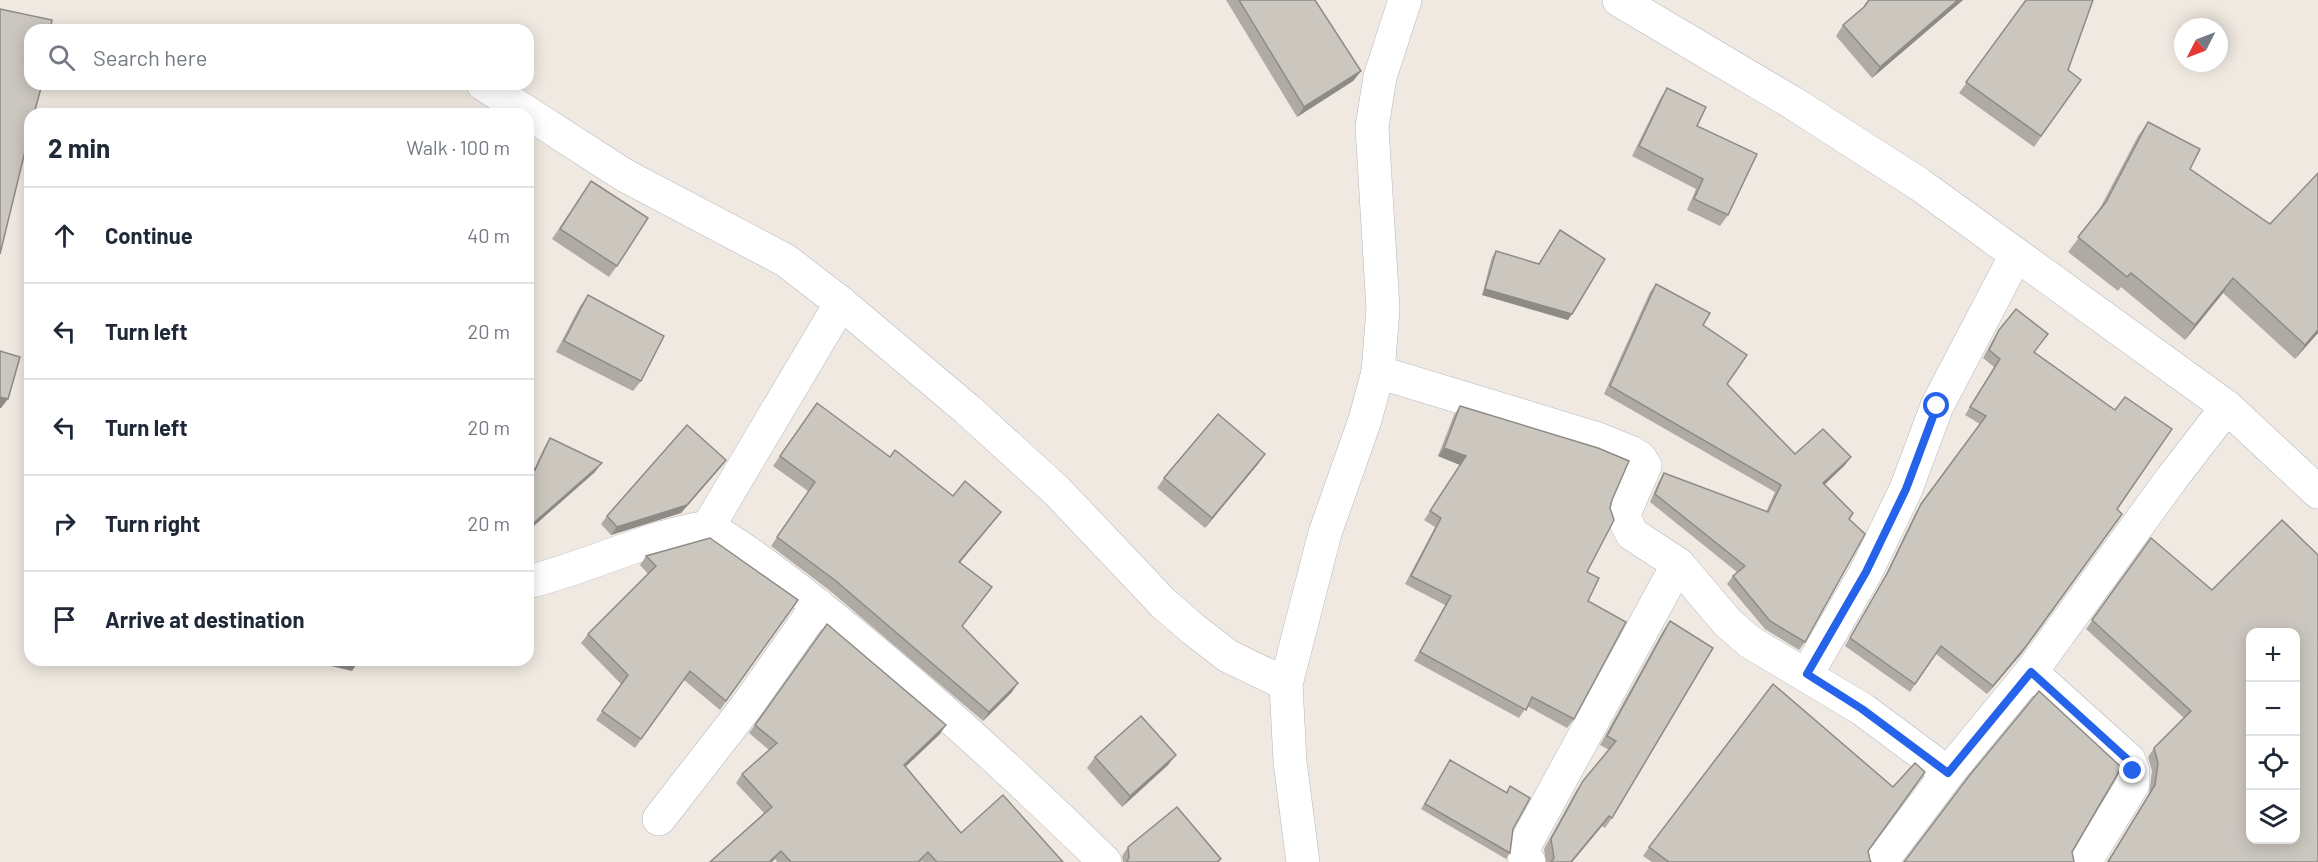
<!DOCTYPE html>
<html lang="en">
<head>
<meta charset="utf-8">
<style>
  body { margin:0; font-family:Barlow,sans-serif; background:#f6f6f7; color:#1f2937 }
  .controls { position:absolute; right:18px; bottom:18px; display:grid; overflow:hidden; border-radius:12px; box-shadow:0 3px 15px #0003 }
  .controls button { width:54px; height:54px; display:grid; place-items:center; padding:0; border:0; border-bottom:2px solid #e0e1e3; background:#fff; color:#1f2937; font:30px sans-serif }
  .compass { position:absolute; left:2174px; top:18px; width:54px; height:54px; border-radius:50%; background:#fff; box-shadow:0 3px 15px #0003; rotate:228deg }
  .stop { position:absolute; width:18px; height:18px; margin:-14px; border:4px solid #2563eb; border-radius:50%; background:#fff }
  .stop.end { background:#2563eb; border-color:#fff; box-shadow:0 2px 6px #0008 }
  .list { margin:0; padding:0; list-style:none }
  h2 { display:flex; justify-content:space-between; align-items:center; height:78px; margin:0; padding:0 24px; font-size:26px }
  h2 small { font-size:20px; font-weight:400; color:#747a83 }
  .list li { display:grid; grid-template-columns:39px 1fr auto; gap:18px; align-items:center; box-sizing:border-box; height:96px; padding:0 24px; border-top:2px solid #e0e1e3 }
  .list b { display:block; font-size:22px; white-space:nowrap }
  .list em { font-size:20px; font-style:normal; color:#747a83 }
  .icon { flex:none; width:33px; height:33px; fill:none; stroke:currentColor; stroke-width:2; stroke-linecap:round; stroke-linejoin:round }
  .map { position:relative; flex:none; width:2318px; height:862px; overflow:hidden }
  .search { position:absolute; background:#fff; box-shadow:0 3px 15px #0003; left:24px; top:24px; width:510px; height:66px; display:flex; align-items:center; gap:15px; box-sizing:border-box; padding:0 21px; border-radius:18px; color:#747a83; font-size:22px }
  .panel { position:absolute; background:#fff; box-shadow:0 3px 15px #0003; left:24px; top:108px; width:510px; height:558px; border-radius:18px }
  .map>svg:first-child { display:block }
</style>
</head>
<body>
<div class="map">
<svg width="2318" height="862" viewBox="0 0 2318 862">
  <rect width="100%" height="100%" fill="#efe9e1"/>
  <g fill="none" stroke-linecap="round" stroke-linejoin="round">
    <g stroke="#b4b7c1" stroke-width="34">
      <g id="street">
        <path d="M483,84L624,175L785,260L841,303L968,410L1057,491L1163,603L1193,629L1228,656L1286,684"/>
        <path d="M841,303L708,527C757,556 804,594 848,630C938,703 1022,781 1105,862"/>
        <path d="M1378,372L1598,439L1630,452L1640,458L1645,466L1623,516L1632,534L1678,564L1728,623L1750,642L1862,709L1948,773"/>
        <path d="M528,582C589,567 646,537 708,527"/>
        <path d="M2031,672L2129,760L2133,771V784L2085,862"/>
        <path d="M1807,674L1866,572L1906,489L1937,406L2016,255"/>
        <path d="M659,819L746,707L818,605"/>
        <path d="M1303,862L1290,762L1286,684L1325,533L1365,420L1378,372L1383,309L1372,127L1380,77L1405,0"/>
        <path d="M1529,862L1524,856L1526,843L1678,564"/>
        <path d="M1881,862L1948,773L2031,672L2172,478L2227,407"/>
      </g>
    </g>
    <g stroke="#b4b7c1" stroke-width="34">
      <path id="secondary" d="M1619,0L1793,103L1919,184L2227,407L2318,492"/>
    </g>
    <use href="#street" stroke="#fff" stroke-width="33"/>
    <use href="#secondary" stroke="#fff" stroke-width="33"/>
  </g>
  <g fill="#afaba4">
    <path d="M1226,0H1315L1361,71L1353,81L1297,117Z"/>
    <path d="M1868,0H1963L1872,78L1836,36L1843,25L1862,9Z"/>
    <path d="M2026,0L2068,70L2081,80L2034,147L1959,93Z"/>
    <path d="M1667,88L1697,126L1728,215L1720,226L1687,210L1696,189L1632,156L1660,99Z"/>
    <path d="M2148,122L2190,169L2318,333L2295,359L2223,293L2185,340L2121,287L2118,291L2068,252L2098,212L2138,136Z"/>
    <path d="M584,191L617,266L609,277L552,239Z"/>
    <path d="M1496,251L1568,320L1482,295L1492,257Z"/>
    <path d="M1656,284L1703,325L1727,384L1795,454L1845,465L1825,484L1849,519L1805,642L1799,650L1765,629L1727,584L1733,576L1737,572L1650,502L1659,481L1664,473L1766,512L1775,492L1604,394L1650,292Z"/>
    <path d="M588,295L641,381L633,391L556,352L580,306Z"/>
    <path d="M1999,330L2034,353L2117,509L2022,653L1987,694L1936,654L1910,692L1845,646L1883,580L1916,512L1980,424L1965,415L1994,367L1983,358L1994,338Z"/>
    <path d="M817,403L890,457L953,496L1001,512L994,521L960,562L992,587L962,626L1012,692L983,721L829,590L771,546L808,491L773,466Z"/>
    <path d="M1460,406L1612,500L1587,572L1588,601L1574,719L1567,728L1527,706L1519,718L1414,661L1445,605L1405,584L1435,527L1424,520L1460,465L1438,456L1454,415Z"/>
    <path d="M550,438L595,472L528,531L534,469L544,448Z"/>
    <path d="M1265,454L1258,464L1205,528L1157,488L1164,478Z"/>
    <path d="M726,460L720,468L681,513L611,535L601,524L607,516Z"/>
    <path d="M2151,538L2212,590L2318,862H2107L2149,794L2152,771L2148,757L2154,748L2184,718L2086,629Z"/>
    <path d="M646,556L798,600L720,710L684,680L635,748L596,720L621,684L581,643L588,634L648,574L640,565Z"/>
    <path d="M1670,621L1612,818L1605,828L1602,826L1572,862H1546L1544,849L1576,791L1583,781L1609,750L1600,745L1663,631Z"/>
    <path d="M827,624L940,734L905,767L961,833L1063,862H923L922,861L921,862H777L775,859L772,862H710L764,813L736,783L742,774L769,750L749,733Z"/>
    <path d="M1095,757L1168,765L1122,807L1087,768Z"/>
    <path d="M1450,760L1506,793L1510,786L1513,829L1510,853L1506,859L1421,809Z"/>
    <path d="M1128,847L1221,859L1219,862H1123L1122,856Z"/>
    <path d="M1649,847L1868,851L1870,860L1871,862H1652L1643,856Z"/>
  </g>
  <g fill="#8e8b86">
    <path d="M1958,0H1963L1872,78L1880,67Z"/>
    <path d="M1361,71L1353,81L1297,117L1304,107Z"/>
    <path d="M2233,278L2223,293L2185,340L2195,325Z"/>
    <path d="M1485,289L1572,314L1568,320L1482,295Z"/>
    <path d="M2318,330V333L2295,359L2305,345Z"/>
    <path d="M0,397L8,399L1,408H0Z"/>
    <path d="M1444,448L1466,456L1460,465L1438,456Z"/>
    <path d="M1265,454L1258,464L1205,528L1212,518Z"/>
    <path d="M1851,457L1845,465L1818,491L1823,483Z"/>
    <path d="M726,460L720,468L681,513L611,535L617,527Z"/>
    <path d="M602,463L595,472L528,531V528Z"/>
    <path d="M1001,512L994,521L953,571L959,562Z"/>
    <path d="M2122,514L2022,653L1987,694Z"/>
    <path d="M306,660H356L359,661L352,671Z"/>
    <path d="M1018,683L1012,692L983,721L989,712Z"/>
    <path d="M946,725L940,734L898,774L904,765Z"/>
    <path d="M1176,755L1168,765L1122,807L1130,796Z"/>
    <path d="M1609,816L1602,826L1572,862H1571Z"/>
    <path d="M781,851L772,862H769Z"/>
  </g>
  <g fill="#cbc7bf" stroke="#8e8b86" stroke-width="1.5" fill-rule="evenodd">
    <path d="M1239,0H1315L1361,71L1304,107Z"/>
    <path d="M1869,0H1958L1880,67L1843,25L1864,7Z"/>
    <path d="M2026,0H2093L2068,70L2081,80L2041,136L1966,82Z"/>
    <path d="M0,9L52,20L50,30H30V84H39L38,87L41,88L34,114H30V131L0,254Z"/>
    <path d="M1667,88L1706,107L1697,126L1757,154L1728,215L1694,199L1703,179L1639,146Z"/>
    <path d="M2148,122L2200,149L2190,169L2270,224L2318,173V330L2305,345L2233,278L2195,325L2131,273L2127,277L2078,237L2106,202Z"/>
    <path d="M591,181L648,218L617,266L560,229Z"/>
    <path d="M1560,230L1605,259L1572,314L1485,289L1496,251L1539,264Z"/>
    <path d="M1656,284L1710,313L1703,325L1747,355L1727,384L1795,454L1823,429L1851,457L1823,483L1853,513L1849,519L1865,534L1805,642L1770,621L1733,576L1745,566L1655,494L1664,473L1768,512L1781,485L1610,386Z"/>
    <path d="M588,295L664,336L641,381L564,341Z"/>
    <path d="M2016,309L2048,334L2034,352L2115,410L2125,397L2172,429L2117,509L2122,514L2027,645L1993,686L1941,646L1915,684L1850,638L1888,572L1921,504L1986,416L1970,407L2000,359L1989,350L1999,330Z"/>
    <path d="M0,351L20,357L8,399L0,397Z"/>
    <path d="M817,403L890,457L895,450L953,496L965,481L1001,512L959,562L992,587L962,626L1018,683L989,712L836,581L777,537L815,482L780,456Z"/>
    <path d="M1460,406L1598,448L1629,461L1612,500L1610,508L1614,520L1587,572L1599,578L1588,601L1626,622L1574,719L1532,697L1526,710L1420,652L1451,596L1411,576L1441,518L1430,511L1466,456L1444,448Z"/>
    <path d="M1218,414L1265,454L1212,518L1164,478Z"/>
    <path d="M687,425L726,460L687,505L617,527L607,516Z"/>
    <path d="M550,438L602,463L528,528V462L535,470Z"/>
    <path d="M2282,520L2318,555V862H2108L2155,785L2158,763L2154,748L2191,711L2092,620L2151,538L2212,590ZM2250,633H2295V840H2250Z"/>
    <path d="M710,538L798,600L726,701L690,671L641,739L602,711L628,675L588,634L656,566L646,556Z"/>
    <path d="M1670,621L1713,648L1612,818L1609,816L1571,862H1551L1554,858L1551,839L1583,781L1616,741L1607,736Z"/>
    <path d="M827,624L946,725L904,765L961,833L1003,795L1063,862H937L928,852L918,862H791L781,851L769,862H710L772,807L742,774L777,743L755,725Z"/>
    <path d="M1773,684L1893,787L1915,763L1925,772L1868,851L1870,860L1871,862H1669L1649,847Z"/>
    <path d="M2039,691L2120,766V770L2072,852L2074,862H1904L1969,776Z"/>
    <path d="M1141,716L1176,755L1130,796L1095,757Z"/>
    <path d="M1450,760L1507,793L1510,786L1530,798L1513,829L1510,853L1425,804Z"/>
    <path d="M1177,807L1221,859L1217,862H1127L1129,857L1128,847Z"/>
  </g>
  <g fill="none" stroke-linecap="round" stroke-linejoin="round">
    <path stroke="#2563eb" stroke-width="8" d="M1937,406L1906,489L1866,572L1807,674L1862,709L1948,773L2031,672L2128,760L2133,771"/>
  </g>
</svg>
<div class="controls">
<button>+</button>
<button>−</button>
<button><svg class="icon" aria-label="locate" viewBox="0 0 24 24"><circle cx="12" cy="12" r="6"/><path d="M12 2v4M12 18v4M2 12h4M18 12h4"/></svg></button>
<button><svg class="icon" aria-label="layers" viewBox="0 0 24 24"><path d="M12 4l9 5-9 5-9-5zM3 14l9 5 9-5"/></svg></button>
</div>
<svg class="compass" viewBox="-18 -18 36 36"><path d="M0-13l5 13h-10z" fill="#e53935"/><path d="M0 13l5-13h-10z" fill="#747a83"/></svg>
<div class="stop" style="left:1937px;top:406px"></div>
<div class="stop end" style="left:2133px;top:771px"></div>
<div class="search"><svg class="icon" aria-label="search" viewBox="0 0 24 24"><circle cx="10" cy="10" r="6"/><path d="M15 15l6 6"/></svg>Search here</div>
<section class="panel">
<h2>2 min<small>Walk · 100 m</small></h2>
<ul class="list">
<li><svg class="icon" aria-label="ahead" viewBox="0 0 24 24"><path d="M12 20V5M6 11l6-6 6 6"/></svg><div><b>Continue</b></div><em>40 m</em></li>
<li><svg class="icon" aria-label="left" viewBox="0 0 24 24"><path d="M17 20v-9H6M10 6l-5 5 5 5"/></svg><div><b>Turn left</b></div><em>20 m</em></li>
<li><svg class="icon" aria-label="left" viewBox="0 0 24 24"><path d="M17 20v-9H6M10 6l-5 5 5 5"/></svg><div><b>Turn left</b></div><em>20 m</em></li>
<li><svg class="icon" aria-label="right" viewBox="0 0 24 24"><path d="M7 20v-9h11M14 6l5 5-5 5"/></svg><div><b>Turn right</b></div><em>20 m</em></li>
<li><svg class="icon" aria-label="arrive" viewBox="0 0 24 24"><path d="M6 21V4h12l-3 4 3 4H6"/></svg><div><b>Arrive at destination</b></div></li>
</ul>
</section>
</div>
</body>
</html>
